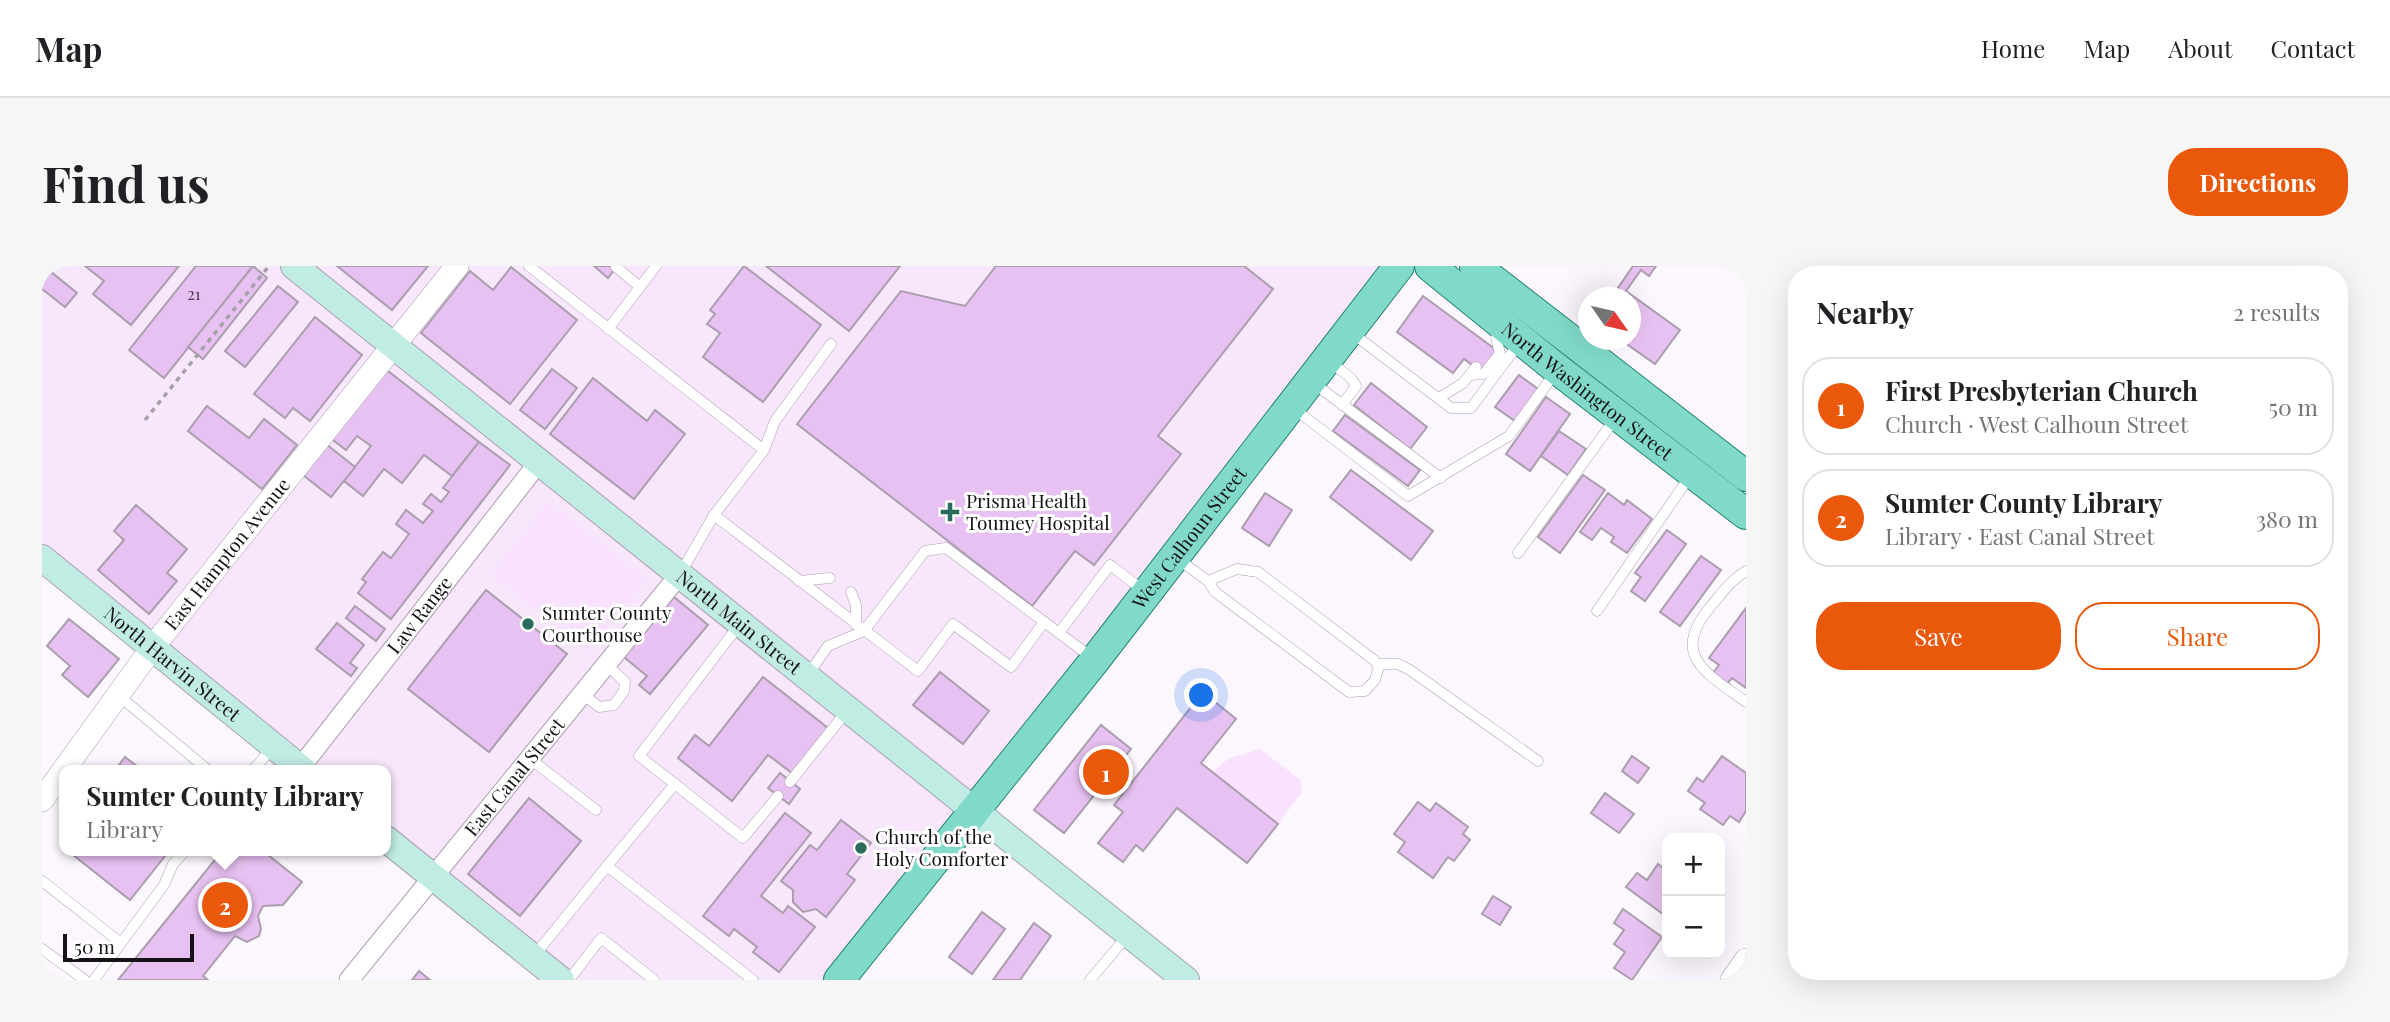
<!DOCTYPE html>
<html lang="en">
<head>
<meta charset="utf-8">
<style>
  body { margin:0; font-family:"Playfair Display",serif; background:#f6f6f6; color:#202124 }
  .controls { position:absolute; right:21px; bottom:21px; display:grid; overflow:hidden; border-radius:14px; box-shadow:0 7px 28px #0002 }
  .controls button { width:63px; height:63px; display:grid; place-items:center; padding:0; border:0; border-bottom:2px solid #e0e0e0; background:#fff; color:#202124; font:35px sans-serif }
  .compass { position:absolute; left:1536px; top:21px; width:63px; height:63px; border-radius:50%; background:#fff; box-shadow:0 7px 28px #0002; rotate:124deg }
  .scale { position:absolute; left:21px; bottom:18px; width:131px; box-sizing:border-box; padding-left:7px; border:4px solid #161217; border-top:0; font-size:19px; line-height:24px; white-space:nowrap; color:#161217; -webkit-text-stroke:5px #fff; paint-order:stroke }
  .you { position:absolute; left:1160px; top:430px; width:24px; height:24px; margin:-18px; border:5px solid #fff; border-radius:50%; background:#1a73e8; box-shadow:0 0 0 10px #1a73e833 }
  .badge { display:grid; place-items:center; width:46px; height:46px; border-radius:50%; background:#ea580c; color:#fff; font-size:23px; font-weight:700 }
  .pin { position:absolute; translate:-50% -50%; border:4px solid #fff; box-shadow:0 2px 7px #0006 }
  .popup { position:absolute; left:17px; top:499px; width:332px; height:91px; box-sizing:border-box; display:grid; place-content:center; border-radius:14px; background:#fff; filter:drop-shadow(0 2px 5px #0005); font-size:23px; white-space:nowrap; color:#757577 }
  .popup b { font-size:26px; color:#202124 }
  .popup::after { content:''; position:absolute; left:50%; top:100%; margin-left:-14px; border:14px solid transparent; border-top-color:#fff }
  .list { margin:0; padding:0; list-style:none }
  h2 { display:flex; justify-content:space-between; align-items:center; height:91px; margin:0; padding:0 28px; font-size:30px }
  h2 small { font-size:23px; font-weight:400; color:#757577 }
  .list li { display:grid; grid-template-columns:46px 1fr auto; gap:21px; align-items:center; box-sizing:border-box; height:98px; margin:0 14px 14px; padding:0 14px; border:2px solid #e0e0e0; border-radius:28px }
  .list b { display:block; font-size:26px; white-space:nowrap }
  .list p { margin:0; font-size:23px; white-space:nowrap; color:#757577 }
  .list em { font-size:23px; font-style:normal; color:#757577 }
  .actions { display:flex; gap:14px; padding:21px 28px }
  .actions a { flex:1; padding:16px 0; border:2px solid #ea580c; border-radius:28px; text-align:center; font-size:24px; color:#ea580c }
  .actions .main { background:#ea580c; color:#fff }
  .map { position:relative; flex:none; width:1704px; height:714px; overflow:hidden; border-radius:28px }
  header { display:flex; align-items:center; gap:42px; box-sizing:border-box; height:98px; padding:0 35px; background:#fff; border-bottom:2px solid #e0e0e0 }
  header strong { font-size:33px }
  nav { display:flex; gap:38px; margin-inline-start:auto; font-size:24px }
  .intro { display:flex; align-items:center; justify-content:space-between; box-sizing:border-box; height:168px; padding:0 42px }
  h1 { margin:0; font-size:49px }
  .button { padding:18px 32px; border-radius:28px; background:#ea580c; color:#fff; font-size:24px; font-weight:700 }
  main { display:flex; gap:42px; padding:0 42px }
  aside { flex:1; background:#fff; border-radius:28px; box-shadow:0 7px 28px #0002 }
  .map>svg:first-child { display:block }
</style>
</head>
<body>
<header>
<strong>Map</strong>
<nav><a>Home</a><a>Map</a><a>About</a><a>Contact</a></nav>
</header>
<div class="intro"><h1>Find us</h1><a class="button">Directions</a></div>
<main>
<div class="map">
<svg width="1704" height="714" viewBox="0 0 1704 714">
  <rect width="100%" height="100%" fill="#fcf7fe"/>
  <path fill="#f7e6fc" d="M0,0H1357L791,714H527L344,573V504H261L0,292Z"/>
  <g fill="#f9e2fe">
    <path d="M506,236L605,313L548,386L449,309Z"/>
    <path d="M1218,483L1259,514L1260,526L1236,558L1170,506L1186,493Z"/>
  </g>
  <g fill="#e7c1f1" stroke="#aa9ead" stroke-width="2">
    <path d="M0,0H12L8,5L35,27L23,41L0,23Z"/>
    <path d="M43,0H137L89,59L51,28L62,15Z"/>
    <path d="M154,0H211L122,112L87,84Z"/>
    <path d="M211,0L225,12L161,93L146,81Z"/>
    <path d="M295,0H386L350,44Z"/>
    <path d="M552,0H575L566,12Z"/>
    <path d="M702,0L779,59L721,136L661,91L678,67L665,58L673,48L668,44Z"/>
    <path d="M724,0H858L807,65Z"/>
    <path d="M954,0H1202L1231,23L1116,170L1139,188L1052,299L1033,285L990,340L755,158L859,25L923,40Z"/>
    <path d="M1591,0H1614L1607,10L1599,4L1584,25L1638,64L1613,98L1579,74H1588V32H1569Z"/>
    <path d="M469,1L535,54L468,138L379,67L428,5L451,24Z"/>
    <path d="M236,20L256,36L203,101L183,85Z"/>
    <path d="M1381,30L1457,86L1441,107L1422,93L1411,107L1355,66Z"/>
    <path d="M273,51L320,89L268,155L251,142L243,152L212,128Z"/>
    <path d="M341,101L437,176L410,210L382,189L360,217L342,203L321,230L302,215L329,180L315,170L304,184L287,171Z"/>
    <path d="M510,103L535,122L503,163L478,144Z"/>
    <path d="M1477,109L1496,123L1473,155L1453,141Z"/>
    <path d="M551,112L605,155L613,144L643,168L592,233L508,168Z"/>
    <path d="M1329,117L1385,161L1368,183L1312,139Z"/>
    <path d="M1504,131L1528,148L1488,205L1464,188Z"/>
    <path d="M165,140L207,172L222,153L255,179L220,223L146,165Z"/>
    <path d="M1303,149L1378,204L1366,220L1291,165Z"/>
    <path d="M1517,165L1544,183L1526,209L1499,190Z"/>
    <path d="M437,176L468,199L349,353L316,327L324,316L320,313L341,286L349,292L367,268L354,258L364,244L381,257L391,245L381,238L389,228L399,236L407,226L401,222Z"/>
    <path d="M284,178L313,201L289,231L261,209Z"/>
    <path d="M1309,204L1391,265L1369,294L1288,231Z"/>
    <path d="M1541,209L1563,224L1518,287L1496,271Z"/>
    <path d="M1223,227L1250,244L1227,280L1200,262Z"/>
    <path d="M1566,227L1582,239L1585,234L1610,253L1585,287L1569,276L1572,271L1559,262L1550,274L1538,266Z"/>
    <path d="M94,239L145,283L125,307L135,315L107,348L56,304L82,274L72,265Z"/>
    <path d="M1625,264L1644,278L1603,335L1589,325L1599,311L1593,307Z"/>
    <path d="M1659,290L1679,304L1638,360L1618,346Z"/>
    <path d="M444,324L525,388L447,486L366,423Z"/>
    <path d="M632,331L666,359L608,428L597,419L605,410L582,391Z"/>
    <path d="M313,340L343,363L334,375L304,352Z"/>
    <path d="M1704,342V422L1690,412L1684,419L1670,408L1677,399L1667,392Z"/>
    <path d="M27,353L77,393L46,431L20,409L28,400L5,380Z"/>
    <path d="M295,357L322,379L308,397L315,402L309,410L274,383Z"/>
    <path d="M898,406L947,445L921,478L871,439Z"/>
    <path d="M721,411L786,462L750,507L726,489L690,535L636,492L653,469L667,480Z"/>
    <path d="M1161,426L1194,453L1159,497L1236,558L1205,597L1135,542L1101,585L1094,579L1081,596L1056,577L1081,546L1072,539Z"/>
    <path d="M1059,459L1089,483L1022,567L992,544Z"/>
    <path d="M1590,490L1607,502L1596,517L1580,505Z"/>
    <path d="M1680,490L1704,507V545L1697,556L1688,550L1681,559L1658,543L1663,537L1646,525L1655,512L1661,516Z"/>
    <path d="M83,491L100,504H73Z"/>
    <path d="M738,507L758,523L747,538L726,522Z"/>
    <path d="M1563,527L1592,548L1577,567L1549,547Z"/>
    <path d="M487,532L539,575L478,650L426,608Z"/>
    <path d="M1376,536L1388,545L1394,537L1426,561L1421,568L1428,574L1412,595L1406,591L1391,612L1356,586L1363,576L1352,568Z"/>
    <path d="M743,547L769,567L719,630L741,647L746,640L773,661L737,706L711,686L715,681L692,663L687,670L661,650Z"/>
    <path d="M799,554L829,577L805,608L813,614L784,651L774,643L761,646L751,636V624L739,615L768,579L775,584Z"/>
    <path d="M26,585H127L88,634Z"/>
    <path d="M180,585H221L260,616L241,639L221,640L216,650L219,663L217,670L205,676L193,670L161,710L166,714H76Z"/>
    <path d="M1616,598L1625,605V651L1584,621L1595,607L1605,614Z"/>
    <path d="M1451,630L1469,641L1458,659L1440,648Z"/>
    <path d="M1581,643L1620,671L1590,714L1572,702L1583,686L1572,678L1582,664L1572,657Z"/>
    <path d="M940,646L963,663L930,708L907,691Z"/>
    <path d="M992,657L1009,670L978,714H951Z"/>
    <path d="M377,705L388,714H370Z"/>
  </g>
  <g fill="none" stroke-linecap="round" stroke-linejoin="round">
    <g stroke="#aca0af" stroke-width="11">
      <g id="service">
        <path d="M487,0L722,184"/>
        <path d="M574,1L598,21"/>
        <path d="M566,63L614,0"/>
        <path d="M1310,67L1409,142H1429L1478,76"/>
        <path d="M1288,96L1309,112L1314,120L1300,139"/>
        <path d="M1428,109L1442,108L1458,87L1454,72"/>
        <path d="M1270,116L1399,212"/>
        <path d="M1397,132L1421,117L1434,101"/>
        <path d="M1250,141L1366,230L1467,170L1513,107"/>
        <path d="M672,249L876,405L911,358L969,401L1002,356"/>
        <path d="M1476,287L1573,153"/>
        <path d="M1136,293L1166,315L1173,326L1307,426L1323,425L1333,414L1337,400L1332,394L1216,306L1195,303L1166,315"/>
        <path d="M1704,305C1689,314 1680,327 1669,340C1627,389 1664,407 1704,436"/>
        <path d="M638,308L672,249L722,184L733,155L789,78"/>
        <path d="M757,315L788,312"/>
        <path d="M809,326L814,339V359"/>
        <path d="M1555,345L1648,210"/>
        <path d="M1017,367L1049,391"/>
        <path d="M1335,398H1356L1368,404L1496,495"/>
        <path d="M765,410L786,380L822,365L883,285L904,282L1017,367L1068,299L1102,325"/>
        <path d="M540,427L557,441L572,439L582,425L583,416L564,398"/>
        <path d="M76,429L166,504"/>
        <path d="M487,492L554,544"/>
        <path d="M211,504L231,481"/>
        <path d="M748,516L805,445"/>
        <path d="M633,518L701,572L736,530"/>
        <path d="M565,600L633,518L597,490L697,359"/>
        <path d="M0,615L79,677L122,619L131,598L143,585"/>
        <path d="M0,683L43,714"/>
        <path d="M492,690L565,600L711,714"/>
        <path d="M52,714L79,677"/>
        <path d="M527,714L559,672L612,714"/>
        <path d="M1048,714L1086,669"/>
      </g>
    </g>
    <g stroke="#aca0af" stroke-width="21">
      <g id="minor">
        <path id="s1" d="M258,502L497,196"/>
        <path id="s2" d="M307,714L638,308"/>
      </g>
    </g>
    <g stroke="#aca0af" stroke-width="24">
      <g id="tertiary">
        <path id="s3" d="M0,534L110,382L415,0"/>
        <path d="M1690,714L1704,694"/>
      </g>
    </g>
    <g stroke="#aca0af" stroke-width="28">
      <g id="secondary">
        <path id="s4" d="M252,0L1144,714"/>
        <path id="s5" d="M0,292L261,504"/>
        <path d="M344,573L519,714"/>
      </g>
    </g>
    <g stroke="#258473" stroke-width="32">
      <g id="primary">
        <path id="s6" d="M1388,0L1515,103L1704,248"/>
        <path d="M1433,0L1704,210"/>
        <path id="s7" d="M797,714L1053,394L1357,0"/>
      </g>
    </g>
    <path stroke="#a5a1a7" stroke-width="3.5" stroke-dasharray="5 5" stroke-linecap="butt" d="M103,154L227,0"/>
    <use href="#service" stroke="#fff" stroke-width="10"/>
    <use href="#minor" stroke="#fff" stroke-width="19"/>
    <use href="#tertiary" stroke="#fff" stroke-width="23"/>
    <use href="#secondary" stroke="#c0ece4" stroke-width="26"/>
    <use href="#primary" stroke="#81dac9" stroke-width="30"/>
  </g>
  <g fill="#296c5d" stroke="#fff" stroke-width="2.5">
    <path d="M904.5 235.5h7v7h7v7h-7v7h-7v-7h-7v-7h7z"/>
    <circle cx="486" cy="358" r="7"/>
    <circle cx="819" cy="582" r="7"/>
  </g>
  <g text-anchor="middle" stroke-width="6" stroke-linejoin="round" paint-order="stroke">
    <g font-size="16" fill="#4a3e4e">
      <text x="152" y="34">21</text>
    </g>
    <g font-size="19" fill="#161217" stroke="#fff">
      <text dy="7" stroke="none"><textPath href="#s6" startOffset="201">North Washington Street</textPath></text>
      <text dy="7" stroke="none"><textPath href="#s7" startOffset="564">West Calhoun Street</textPath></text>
      <text dy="7" stroke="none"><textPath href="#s3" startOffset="308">East Hampton Avenue</textPath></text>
      <text dy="7" stroke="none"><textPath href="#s1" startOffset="194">Law Range</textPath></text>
      <text dy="7" stroke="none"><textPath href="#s4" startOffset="570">North Main Street</textPath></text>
      <text dy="7" stroke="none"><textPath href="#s5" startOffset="168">North Harvin Street</textPath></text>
      <text dy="7" stroke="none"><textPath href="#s2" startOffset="262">East Canal Street</textPath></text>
    </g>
    <g font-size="19" fill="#161217" stroke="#fff" text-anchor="start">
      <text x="924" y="242">Prisma Health<tspan x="924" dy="22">Toumey Hospital</tspan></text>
      <text x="500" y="354">Sumter County<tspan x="500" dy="22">Courthouse</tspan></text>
      <text x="833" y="578">Church of the<tspan x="833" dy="22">Holy Comforter</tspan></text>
    </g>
  </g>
</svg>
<div class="controls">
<button>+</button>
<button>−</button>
</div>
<svg class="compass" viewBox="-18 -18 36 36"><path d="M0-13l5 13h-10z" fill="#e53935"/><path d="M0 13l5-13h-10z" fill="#757577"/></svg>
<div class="scale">50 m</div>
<div class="you"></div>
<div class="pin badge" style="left:1064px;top:506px">1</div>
<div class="pin badge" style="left:183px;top:639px">2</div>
<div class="popup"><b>Sumter County Library</b>Library</div>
</div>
<aside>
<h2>Nearby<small>2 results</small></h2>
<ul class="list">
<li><span class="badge">1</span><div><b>First Presbyterian Church</b><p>Church · West Calhoun Street</p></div><em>50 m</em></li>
<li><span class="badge">2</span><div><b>Sumter County Library</b><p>Library · East Canal Street</p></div><em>380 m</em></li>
</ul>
<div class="actions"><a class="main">Save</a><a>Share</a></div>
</aside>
</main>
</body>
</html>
